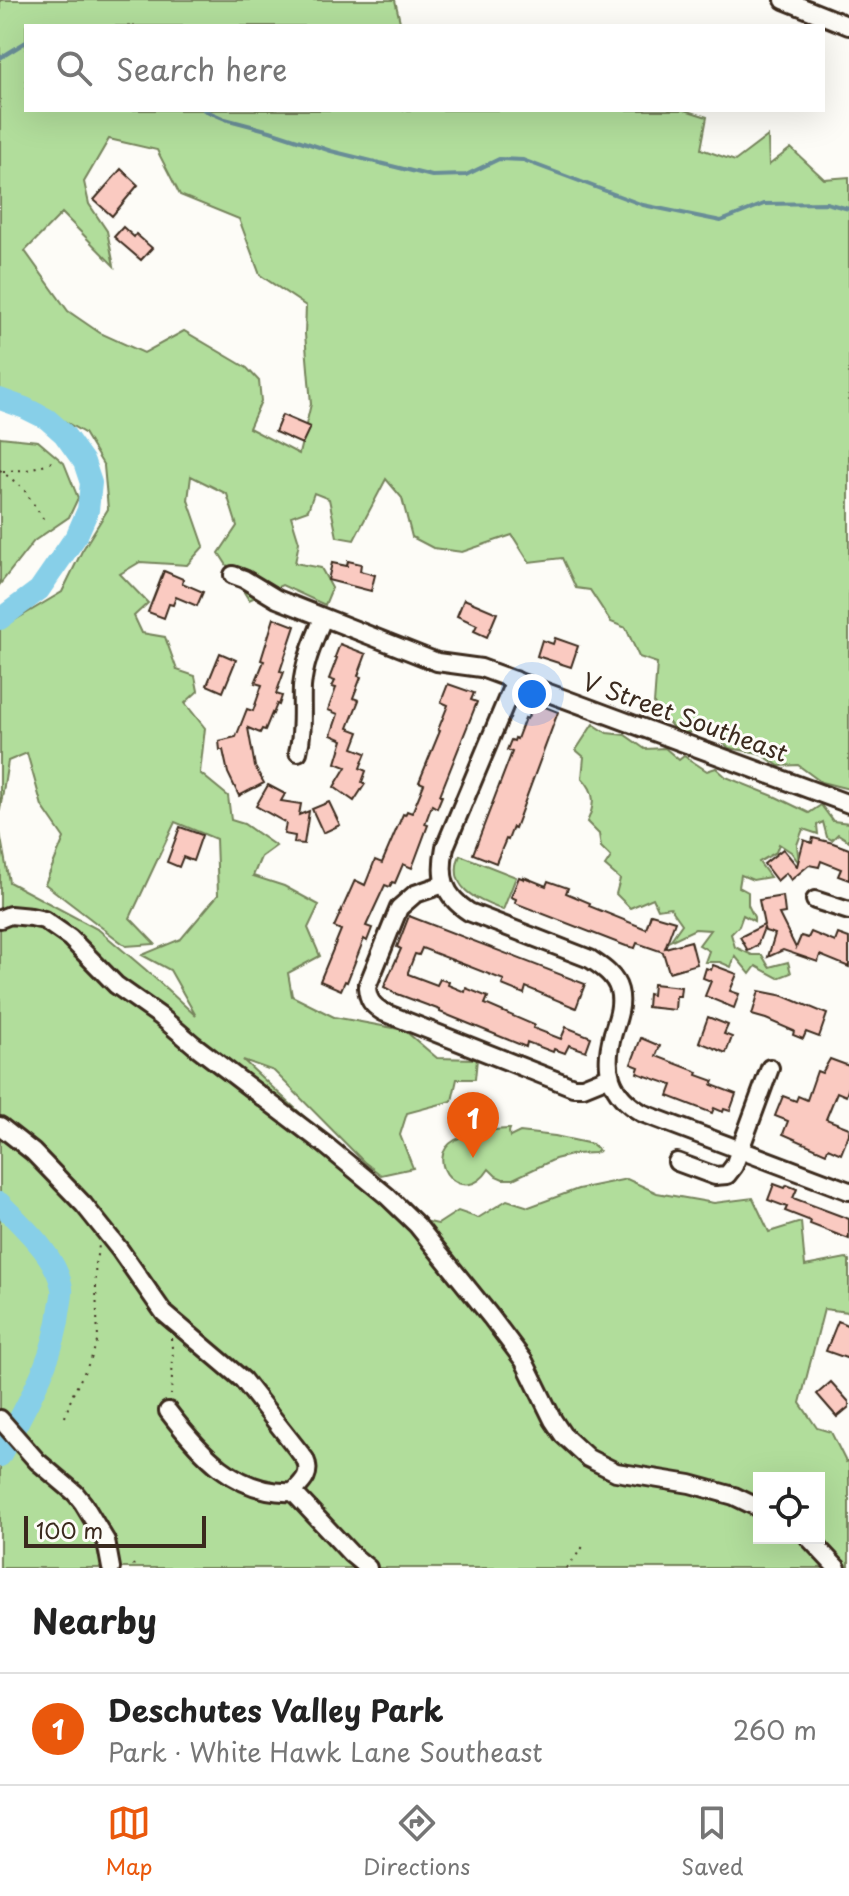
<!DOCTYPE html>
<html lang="en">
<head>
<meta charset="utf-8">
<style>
  body { margin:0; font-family:"Playpen Sans",sans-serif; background:#f2f2f2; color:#222 }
  .controls { position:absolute; right:24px; bottom:24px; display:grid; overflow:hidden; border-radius:0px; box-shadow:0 8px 32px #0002 }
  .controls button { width:72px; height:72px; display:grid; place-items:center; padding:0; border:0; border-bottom:2px solid #e0e0e0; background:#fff; color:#222; font:40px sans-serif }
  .scale { position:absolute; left:24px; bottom:20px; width:182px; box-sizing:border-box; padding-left:8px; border:4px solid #3b2a1e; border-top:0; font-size:22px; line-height:28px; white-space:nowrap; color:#3b2a1e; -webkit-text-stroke:6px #fdfcf7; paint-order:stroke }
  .you { position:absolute; left:532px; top:694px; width:28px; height:28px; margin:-20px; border:6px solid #fff; border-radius:50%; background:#1a73e8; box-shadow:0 0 0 12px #1a73e833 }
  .badge { display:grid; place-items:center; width:52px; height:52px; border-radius:50%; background:#ea580c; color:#fff; font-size:26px; font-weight:700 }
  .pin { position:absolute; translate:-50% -66px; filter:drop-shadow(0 2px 4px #0008) }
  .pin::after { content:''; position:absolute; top:42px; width:28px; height:24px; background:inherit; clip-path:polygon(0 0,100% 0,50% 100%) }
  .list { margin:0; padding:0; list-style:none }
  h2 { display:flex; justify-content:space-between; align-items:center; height:104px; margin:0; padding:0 32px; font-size:34px }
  h2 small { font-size:26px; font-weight:400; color:#767676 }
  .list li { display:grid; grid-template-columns:52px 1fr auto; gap:24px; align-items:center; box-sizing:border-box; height:112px; padding:0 32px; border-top:2px solid #e0e0e0 }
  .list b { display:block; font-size:30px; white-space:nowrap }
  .list p { margin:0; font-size:26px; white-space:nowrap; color:#767676 }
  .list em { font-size:26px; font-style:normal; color:#767676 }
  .icon { flex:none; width:44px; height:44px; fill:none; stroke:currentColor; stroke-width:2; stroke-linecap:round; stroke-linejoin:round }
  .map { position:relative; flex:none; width:849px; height:1568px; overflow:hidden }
  .search { position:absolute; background:#fff; box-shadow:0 8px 32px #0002; left:24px; right:24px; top:24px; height:88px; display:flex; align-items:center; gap:20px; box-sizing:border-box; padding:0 28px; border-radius:0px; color:#767676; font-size:30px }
  .sheet { height:216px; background:#fff }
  nav { display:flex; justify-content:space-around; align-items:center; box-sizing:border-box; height:112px; border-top:2px solid #e0e0e0; background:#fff; font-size:22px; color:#767676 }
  nav a { display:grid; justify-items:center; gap:4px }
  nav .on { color:#ea580c }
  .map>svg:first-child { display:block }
</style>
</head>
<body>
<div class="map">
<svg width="849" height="1568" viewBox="0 0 849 1568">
  <rect width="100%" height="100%" fill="#fdfcf7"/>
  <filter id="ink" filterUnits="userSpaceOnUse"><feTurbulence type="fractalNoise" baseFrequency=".0125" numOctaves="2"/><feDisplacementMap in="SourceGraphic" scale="16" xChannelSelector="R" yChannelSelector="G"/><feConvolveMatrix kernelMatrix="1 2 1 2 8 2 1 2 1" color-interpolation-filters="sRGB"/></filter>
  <g filter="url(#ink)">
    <g fill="#b1dd9b" stroke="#76845c" stroke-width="2" fill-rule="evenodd">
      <path d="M0,0H395L401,26H26V110H685L707,117L701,149L735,161L768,136L769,165L791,148L824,179L849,177V789L821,782L798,765L779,766L759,753L729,748L708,729L678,734L654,704L657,663L639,657L626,628L611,622L590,590L576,588L562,558L529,562L512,535L462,552L433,548L412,537L402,498L386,479L354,540L337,537L329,499L314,493L308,510L291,516L299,542L295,563L321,568L332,588L325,605L282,585L249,600L219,553L237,526L227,494L191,476L188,500L204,546L187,565L140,562L120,574L148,603L134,616L142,633L165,637L177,670L195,676L198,691L185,703L205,728L200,773L228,796L231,820L244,824L276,846L261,857L253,876L284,886L319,905L308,928L320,956L288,973L292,996L334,1017L404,1030L437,1058L477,1059L475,1079H457L452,1101L407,1113L400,1135L413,1168L381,1175L364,1162L274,1071L243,1060L433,1236L424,1221L438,1224L458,1211L478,1218L507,1200L529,1207L578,1189L627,1179L657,1193L714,1203L753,1198L769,1232L801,1222L805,1266L846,1258L849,1260V1312L824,1309L800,1403L817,1428L831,1432L846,1462L849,1461V1568H0V833L9,882L99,930L146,970L196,1016L170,970L142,955L181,939L218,895L216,839L175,822L130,918L155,944L126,946L45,884L64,838L42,806L27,753L8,761L0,810V629L62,592L82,551L108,509L104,466L84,433L37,405L0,394ZM109,139L157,150L180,195L239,219L260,275L306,306L305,334L311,404L299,454L249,428L261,401L259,381L247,368L184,331L144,353L100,333L68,311L25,251L62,213L114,266L107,231L89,204L84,182ZM759,1478H819V1538H759Z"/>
      <path d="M0,437L38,441L64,463L78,498L69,517L34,541L0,584Z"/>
      <path d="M593,724L607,733L625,735L645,749L665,748L679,760L684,756L707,771L716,768L726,777L776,797L809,813L821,805L833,821L849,823V841L838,834L832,840L827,837L823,822L817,825L818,834L803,829L797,845L799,863L791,852L779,844L776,852L759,862L770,877L753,880L741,875L739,887L748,892V905L754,917V921L743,915L739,926L731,934L735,947L752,955H762L769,967L788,962L791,973L778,978L756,966L750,974L735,956L731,967L720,962H705L709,951L699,945L710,930L695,929L670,941L682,924L670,907L658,909L653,898L630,908L616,894L620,879L605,866L611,857L601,847L599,834L587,822C595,805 596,792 582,778L584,757L576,750Z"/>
      <path d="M460,855L516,877L503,910C478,900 446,889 460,855Z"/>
      <path d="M510,1129L509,1132L510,1137L520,1132L555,1136L592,1144L597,1148L599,1151L594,1153L575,1154L555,1159L513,1179H503L496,1176L489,1169C463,1210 421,1159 455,1140C471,1131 493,1130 510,1129Z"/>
    </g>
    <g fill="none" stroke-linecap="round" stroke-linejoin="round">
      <g stroke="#698d97" stroke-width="4">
        <path d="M0,58L26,42"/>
        <path d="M204,110L225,119L270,131L331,151L432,176L466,175L499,159L523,160L643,205L721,221L764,204L826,203L849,209"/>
      </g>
      <g stroke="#87cfe8" stroke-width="22">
        <path d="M0,399L25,408L47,419L64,434L84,462L91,483L88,510L77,535L39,590L0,619"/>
        <path d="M0,1203C22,1226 56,1255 62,1288C63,1294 61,1301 60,1307C55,1360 24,1409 0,1456"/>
      </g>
    </g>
    <g fill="#facac1" stroke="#3b2a1e" stroke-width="2">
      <path d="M121,169L138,185L112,216L94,200Z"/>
      <path d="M123,227L134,237L136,234L152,248L141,260L114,237Z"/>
      <path d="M282,415L310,427L302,444L275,432Z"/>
      <path d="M348,561L361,564L360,571L375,575L371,591L328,580L332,563L347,566Z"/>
      <path d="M164,571L183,579L182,583L203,592L197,606L176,597L173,605L169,604L164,618L148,612Z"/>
      <path d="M464,599L497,613L487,637L474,631L477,625L457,616Z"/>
      <path d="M274,618L295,626L280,671L284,672L276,694L282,696L279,705L277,704L273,714L272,713L265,730L262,729L260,733L248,728L255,767L264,783L239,796L228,773L223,750H220L219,741L236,737L247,709L253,711L262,685L255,683L264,661L261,660Z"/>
      <path d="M555,638L578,646L571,667L537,656L542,640L553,644Z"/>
      <path d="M340,644L366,654L358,676L361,677L353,698L359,700L348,728L359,732L353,748L366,753L360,768L366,771L362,782L365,784L354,801L334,787L346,767L336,763L343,740L331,735L338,714L328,710L336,688L332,687L335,681L329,679L337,658L335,657Z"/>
      <path d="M220,653L236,660L223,692L207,685Z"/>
      <path d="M448,684L474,693L471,700L477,702L440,795L442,796L437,808L432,805L425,824L428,825L412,868L403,864L395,883L392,882L390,887L385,885L366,926L372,928L367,941L364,939L347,982L345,981L341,990L320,981L341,930L334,927L355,880L365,885L375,860L382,863L403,814L405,815L407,811L412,813L424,784L419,782L440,731L438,730L448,705L441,702Z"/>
      <path d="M535,703L558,712L515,828L513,827L508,840L506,839L496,863L473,854L512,752L507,750L511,740L514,741L515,738L517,739L525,718L527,719Z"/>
      <path d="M268,785L285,794L281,801L301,804L299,815L309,811L304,844L294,843L295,836L284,834L286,823L256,806Z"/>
      <path d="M329,802L340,825L323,833L312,809Z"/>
      <path d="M180,827L202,835L193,861L183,857L179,867L167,862Z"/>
      <path d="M813,838L833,843L849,849V880L838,876L841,869L821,861L819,867L809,865L791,880L786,873L777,881L764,864L783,849L797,866L804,840L812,843Z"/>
      <path d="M519,877L524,879V877L546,886L548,881L568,888L566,893L590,903L589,906L646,929L651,914L675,921L665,948L691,941L697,964L669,972L663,952L637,943L635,948L626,946L515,903L516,899L511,897Z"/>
      <path d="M783,896L785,913L779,914L796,948L801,936L808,938L811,932L835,942L838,934L849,938V967L820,955L818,962L783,950L768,957L775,934L765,931L764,928L757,946L748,951L740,937L764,925L759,900Z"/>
      <path d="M409,916L585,984L576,1008L526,987L524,994L502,985L504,980L422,948L419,955L415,954L408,972V974L437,985L440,979L449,982L448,985L465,992L466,988L488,997L485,1004L534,1025L533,1028L561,1039L566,1027L591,1037L586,1051L569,1045L565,1053L554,1049L553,1052L527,1042L526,1047L440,1012V1010L392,992V991L384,987L401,949L397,947Z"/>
      <path d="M713,965L737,974L730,991L739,994L734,1008L705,996L711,981L703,978L706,968L711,970Z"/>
      <path d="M653,984L681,987L680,996H676L675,1010L647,1007L648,994L652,995Z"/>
      <path d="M759,991L784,996L827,1014L819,1037L806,1032L803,1039L793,1035L794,1031L766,1019L752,1015Z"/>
      <path d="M708,1017L728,1025L724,1034L732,1037L726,1053L699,1042Z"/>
      <path d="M641,1038L660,1046L656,1056L698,1072L697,1075L714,1081L712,1085L736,1094L730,1111L724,1109L723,1112L714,1108L712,1113L668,1096L672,1085L637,1073L639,1067L631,1064Z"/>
      <path d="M830,1059L849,1066V1087L846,1096L837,1092L826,1119L849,1128V1134L841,1154L828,1148L826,1153L783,1134L788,1121L775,1116L783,1096L796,1101L798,1096L807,1100L817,1071L822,1073Z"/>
      <path d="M774,1184L785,1188L787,1185L797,1189L793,1198L849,1219V1239L810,1224L811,1221L785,1211L787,1207L768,1200Z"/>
      <path d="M838,1321L849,1326V1359L826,1351Z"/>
      <path d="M831,1382L849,1402V1407L837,1417L817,1394Z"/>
    </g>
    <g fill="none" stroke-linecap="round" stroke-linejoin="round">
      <g stroke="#3b2a1e" stroke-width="22">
        <g id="minor">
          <path d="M784,0L849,26"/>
          <path d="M233,575L244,579L277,599L437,662L481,668L849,804"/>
          <path d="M515,680L445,847C439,877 443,895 469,912L590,959C602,967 615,975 619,990C623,1005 617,1020 613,1033C603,1068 609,1094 642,1113L849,1191"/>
          <path d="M298,752C304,730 301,709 302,687C304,662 314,641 323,618"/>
          <path d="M444,884L415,894L399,908L367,987C368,1000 372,1005 383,1012L573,1087H583L610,1076"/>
          <path d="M815,900L849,911"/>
          <path d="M0,919L10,915L31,917L44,920L70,938L116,985L160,1016L194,1045L324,1144L387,1196L417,1225L491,1317L524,1361L553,1420L563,1435L588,1458L616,1472L690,1484L734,1496L759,1508"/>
          <path d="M0,1126L33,1152L84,1205L120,1250L164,1313L243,1380L305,1459C312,1474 303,1482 293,1492C236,1495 200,1453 168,1411"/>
          <path d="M677,1162L715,1176L727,1175L734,1166L770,1068"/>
          <path d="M0,1419L37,1461L75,1493L83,1503L106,1541L111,1568"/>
          <path d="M293,1492L351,1554L368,1568"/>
          <path d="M809,1538L837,1568"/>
        </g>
      </g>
      <g stroke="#3b2a1e" stroke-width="2" stroke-dasharray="2 6" stroke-linecap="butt">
        <path d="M0,470L23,488L44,520"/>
        <path d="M3,471L27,470L52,462"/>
        <path d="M171,1338L173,1358L171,1395"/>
        <path d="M65,1417L72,1396L91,1359L98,1339L95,1264L99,1246"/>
        <path d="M133,1564L135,1568"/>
        <path d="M567,1568L585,1544"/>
      </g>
      <use href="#minor" stroke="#fdfcf7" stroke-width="16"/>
    </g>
  </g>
  <g text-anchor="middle" stroke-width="6" stroke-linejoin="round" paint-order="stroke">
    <g font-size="24" fill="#3b2a1e" stroke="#fdfcf7">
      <text transform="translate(685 718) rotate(20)" y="8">V Street Southeast</text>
    </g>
  </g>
</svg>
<div class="controls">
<button><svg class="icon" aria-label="locate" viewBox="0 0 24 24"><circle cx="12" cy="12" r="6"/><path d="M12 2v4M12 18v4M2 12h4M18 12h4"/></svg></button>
</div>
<div class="scale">100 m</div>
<div class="you"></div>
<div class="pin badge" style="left:473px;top:1158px">1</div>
<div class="search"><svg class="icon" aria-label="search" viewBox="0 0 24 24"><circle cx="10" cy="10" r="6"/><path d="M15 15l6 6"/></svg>Search here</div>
</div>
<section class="sheet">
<h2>Nearby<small></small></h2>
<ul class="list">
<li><span class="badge">1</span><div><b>Deschutes Valley Park</b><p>Park · White Hawk Lane Southeast</p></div><em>260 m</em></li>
</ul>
</section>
<nav>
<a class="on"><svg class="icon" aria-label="map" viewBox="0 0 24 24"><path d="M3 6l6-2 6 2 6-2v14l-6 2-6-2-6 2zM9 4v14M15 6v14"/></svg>Map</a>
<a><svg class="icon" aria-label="directions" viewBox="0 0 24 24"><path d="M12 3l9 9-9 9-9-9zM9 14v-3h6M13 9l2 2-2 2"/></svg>Directions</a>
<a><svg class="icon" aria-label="saved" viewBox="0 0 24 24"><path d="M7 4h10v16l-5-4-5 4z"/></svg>Saved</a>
</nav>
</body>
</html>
